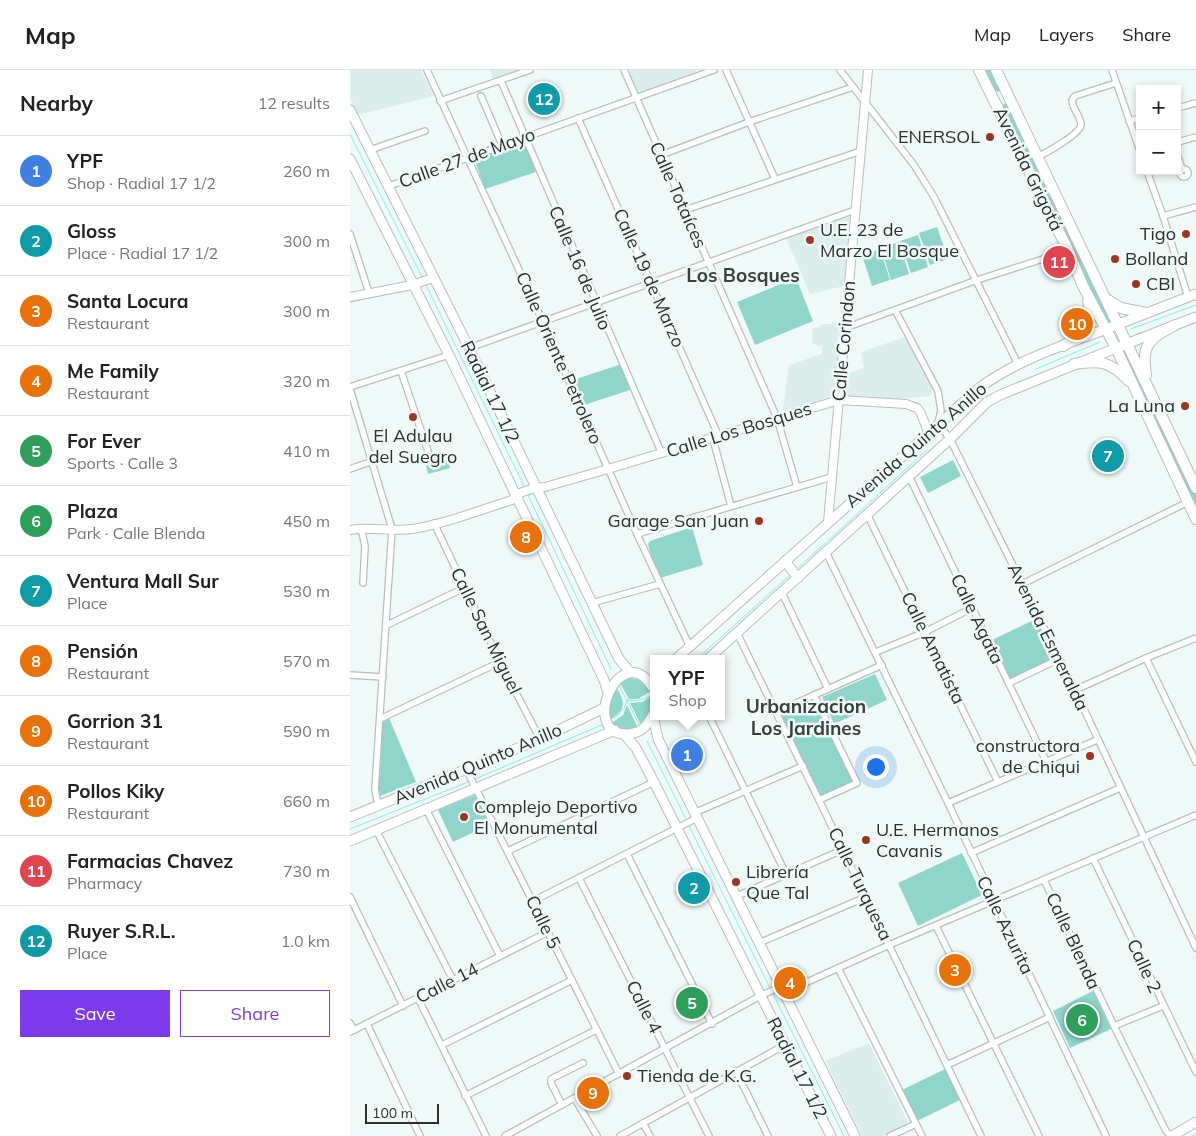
<!DOCTYPE html>
<html lang="en">
<head>
<meta charset="utf-8">
<style>
  body { margin:0; font-family:Mulish,sans-serif; background:#f6f6f6; color:#222 }
  .controls { position:absolute; right:15px; top:15px; display:grid; overflow:hidden; border-radius:0px; box-shadow:0 2px 8px #0003 }
  .controls button { width:45px; height:45px; display:grid; place-items:center; padding:0; border:0; border-bottom:1px solid #e0e0e0; background:#fff; color:#222; font:25px sans-serif }
  .scale { position:absolute; left:15px; bottom:12px; width:74px; box-sizing:border-box; padding-left:5px; border:2px solid #2c2f2e; border-top:0; font-size:14px; line-height:18px; white-space:nowrap; color:#2c2f2e; -webkit-text-stroke:4px #eff9f7; paint-order:stroke }
  .you { position:absolute; left:525px; top:696px; width:18px; height:18px; margin:-12px; border:4px solid #fff; border-radius:50%; background:#1a73e8; box-shadow:0 0 0 8px #1a73e833 }
  .badge { display:grid; place-items:center; width:32px; height:32px; border-radius:50%; background:#7c3aed; color:#fff; font-size:16px; font-weight:700 }
  .pin { position:absolute; translate:-50% -50%; border:2px solid #fff; box-shadow:0 1px 5px #0006 }
  .popup { position:absolute; left:300px; top:585px; width:75px; height:65px; box-sizing:border-box; display:grid; place-content:center; border-radius:0px; background:#fff; filter:drop-shadow(0 1px 4px #0005); font-size:16px; white-space:nowrap; color:#767676 }
  .popup b { font-size:19px; color:#222 }
  .popup::after { content:''; position:absolute; left:50%; top:100%; margin-left:-10px; border:10px solid transparent; border-top-color:#fff }
  .list { margin:0; padding:0; list-style:none }
  h2 { display:flex; justify-content:space-between; align-items:center; height:65px; margin:0; padding:0 20px; font-size:21px }
  h2 small { font-size:16px; font-weight:400; color:#767676 }
  .list li { display:grid; grid-template-columns:32px 1fr auto; gap:15px; align-items:center; box-sizing:border-box; height:70px; padding:0 20px; border-top:1px solid #e0e0e0 }
  .list b { display:block; font-size:19px; white-space:nowrap }
  .list p { margin:0; font-size:16px; white-space:nowrap; color:#767676 }
  .list em { font-size:16px; font-style:normal; color:#767676 }
  .actions { display:flex; gap:10px; padding:15px 20px }
  .actions a { flex:1; padding:11px 0; border:1px solid #7c3aed; border-radius:0px; text-align:center; font-size:18px; color:#7c3aed }
  .actions .main { background:#7c3aed; color:#fff }
  .map { position:relative; flex:none; width:846px; height:1066px; overflow:hidden }
  header { display:flex; align-items:center; gap:30px; box-sizing:border-box; height:70px; padding:0 25px; background:#fff; border-bottom:1px solid #e0e0e0 }
  header strong { font-size:24px }
  nav { display:flex; gap:28px; margin-inline-start:auto; font-size:18px }
  main { display:flex }
  aside { flex:1; background:#fff }
  .map>svg:first-child { display:block }
</style>
</head>
<body>
<header>
<strong>Map</strong>
<nav><a>Map</a><a>Layers</a><a>Share</a></nav>
</header>
<main>
<aside>
<h2>Nearby<small>12 results</small></h2>
<ul class="list">
<li><span class="badge" style="background:#3f7fe0">1</span><div><b>YPF</b><p>Shop · Radial 17 1/2</p></div><em>260 m</em></li>
<li><span class="badge" style="background:#0f9aa8">2</span><div><b>Gloss</b><p>Place · Radial 17 1/2</p></div><em>300 m</em></li>
<li><span class="badge" style="background:#e8710a">3</span><div><b>Santa Locura</b><p>Restaurant</p></div><em>300 m</em></li>
<li><span class="badge" style="background:#e8710a">4</span><div><b>Me Family</b><p>Restaurant</p></div><em>320 m</em></li>
<li><span class="badge" style="background:#2e9e5b">5</span><div><b>For Ever</b><p>Sports · Calle 3</p></div><em>410 m</em></li>
<li><span class="badge" style="background:#2e9e5b">6</span><div><b>Plaza</b><p>Park · Calle Blenda</p></div><em>450 m</em></li>
<li><span class="badge" style="background:#0f9aa8">7</span><div><b>Ventura Mall Sur</b><p>Place</p></div><em>530 m</em></li>
<li><span class="badge" style="background:#e8710a">8</span><div><b>Pensión</b><p>Restaurant</p></div><em>570 m</em></li>
<li><span class="badge" style="background:#e8710a">9</span><div><b>Gorrion 31</b><p>Restaurant</p></div><em>590 m</em></li>
<li><span class="badge" style="background:#e8710a">10</span><div><b>Pollos Kiky</b><p>Restaurant</p></div><em>660 m</em></li>
<li><span class="badge" style="background:#e0444e">11</span><div><b>Farmacias Chavez</b><p>Pharmacy</p></div><em>730 m</em></li>
<li><span class="badge" style="background:#0f9aa8">12</span><div><b>Ruyer S.R.L.</b><p>Place</p></div><em>1.0 km</em></li>
</ul>
<div class="actions"><a class="main">Save</a><a>Share</a></div>
</aside>
<div class="map">
<svg width="846" height="1066" viewBox="0 0 846 1066">
  <rect width="100%" height="100%" fill="#eff9f7"/>
  <g fill="#dbeeeb">
    <path d="M0,0H71L84,26L8,45L0,28Z"/>
    <path d="M140,0H169L143,10Z"/>
    <path d="M278,0H345L346,2L288,24Z"/>
    <path d="M498,147L502,149L494,216L460,224L436,168Z"/>
    <path d="M483,252H489L485,325L435,341L433,340L439,295L472,284V276H468L462,272L463,258L470,257V254H482Z"/>
    <path d="M555,267L583,314L581,326L546,329L495,325L497,304L514,298L511,282Z"/>
    <path d="M519,973L558,1053L532,1066H512L475,991Z"/>
  </g>
  <g fill="#8fd5c9">
    <path d="M634,0H641L650,17L649,22L645,21Z"/>
    <path d="M655,33L658,35L761,252L759,253L756,251L676,89L652,36Z"/>
    <path d="M170,72H174L186,102L135,119L124,88Z"/>
    <path d="M587,157L598,189L580,195L569,163Z"/>
    <path d="M568,165L578,197L561,203L550,171Z"/>
    <path d="M549,172L559,204L541,210L531,178Z"/>
    <path d="M530,179L540,210L522,216L512,185Z"/>
    <path d="M446,208L463,251L405,275L387,232Z"/>
    <path d="M773,277L846,425V443L769,278Z"/>
    <path d="M272,294L283,319L234,335L223,310Z"/>
    <path d="M98,390L100,398L78,404L76,396Z"/>
    <path d="M603,390L611,406L578,423L570,407Z"/>
    <path d="M342,457L353,495L310,508L300,482L298,474L300,471Z"/>
    <path d="M686,549L704,587L703,590L661,610L658,608L640,571Z"/>
    <path d="M525,604L537,630L484,654L472,627Z"/>
    <path d="M279,608L291,610L301,621L288,629H279L270,613Z"/>
    <path d="M266,616C274,631 278,639 261,649C257,638 262,626 266,616Z"/>
    <path d="M302,626C303,639 299,647 292,657L280,633L292,632Z"/>
    <path d="M462,628L463,629L504,713L471,727L432,646L433,642Z"/>
    <path d="M277,635L287,656L290,658L272,661L263,654V652L273,645Z"/>
    <path d="M39,648L66,712L30,726L27,713L32,653Z"/>
    <path d="M127,724L141,754L103,772L88,740Z"/>
    <path d="M612,783L632,825L568,856L548,813Z"/>
    <path d="M743,921L761,959L720,978L703,941Z"/>
    <path d="M595,999L610,1030L567,1051L552,1020Z"/>
  </g>
  <g fill="none" stroke-linecap="round" stroke-linejoin="round">
    <g stroke="#80f2e1" stroke-width="1">
      <path d="M0,64L72,207"/>
      <path d="M76,215L174,416"/>
      <path d="M0,232L58,220"/>
      <path d="M781,259L846,235"/>
      <path d="M686,299L750,272"/>
      <path d="M178,425L261,599"/>
      <path d="M448,498L577,380"/>
      <path d="M347,589L441,504"/>
      <path d="M269,615L290,656"/>
      <path d="M264,649L274,639L277,630C287,632 293,629 303,625"/>
      <path d="M297,671L337,751"/>
      <path d="M125,709L254,654"/>
      <path d="M338,754L420,918"/>
      <path d="M0,759L118,712"/>
      <path d="M422,922L494,1066"/>
      <path d="M842,1066L846,1064"/>
    </g>
    <g stroke="#b6bfbd" stroke-width="8">
      <g id="minor">
        <path d="M77,0L193,252L287,464L340,577"/>
        <path d="M274,0L427,348L447,417"/>
        <path d="M376,0L425,109"/>
        <path d="M490,0L564,95L584,127L668,294"/>
        <path d="M762,0L790,81"/>
        <path d="M151,11L312,384"/>
        <path d="M131,26L152,75"/>
        <path d="M90,31L180,0"/>
        <path d="M827,38L846,33"/>
        <path d="M228,48L369,367"/>
        <path d="M779,51L790,48"/>
        <path d="M827,74L831,71L846,67"/>
        <path d="M20,80L75,61"/>
        <path d="M827,84L832,99"/>
        <path d="M311,85L399,52L503,17"/>
        <path d="M687,87C696,83 730,64 731,55C731,46 722,39 722,30L725,26L766,13"/>
        <circle cx="834" cy="103" r="4"/>
        <path d="M797,101L813,146L838,227"/>
        <path d="M39,116L364,0"/>
        <path d="M335,140L511,81"/>
        <path d="M813,146L846,137"/>
        <path d="M0,164L19,223"/>
        <path d="M545,240L588,321L591,341L588,353L600,369L725,620L846,878"/>
        <path d="M495,258L627,210L693,189L717,178"/>
        <path d="M119,278L505,140"/>
        <path d="M51,301L81,390"/>
        <path d="M0,317L99,285"/>
        <path d="M0,319L42,459L25,719L28,735"/>
        <path d="M363,369L381,436"/>
        <path d="M0,399L23,391"/>
        <path d="M559,406L696,691"/>
        <path d="M517,444L648,712"/>
        <path d="M84,453L150,592L190,669"/>
        <path d="M11,458L15,476L13,513"/>
        <path d="M287,464L482,407"/>
        <path d="M476,482L598,733L756,1066"/>
        <path d="M672,514L838,432"/>
        <path d="M432,523L478,619"/>
        <path d="M242,533L310,514"/>
        <path d="M37,555L114,518"/>
        <path d="M387,563L469,730L631,1066"/>
        <path d="M526,582L575,562L622,538"/>
        <path d="M796,588L846,692"/>
        <path d="M0,605L33,607"/>
        <path d="M659,613L709,589"/>
        <path d="M725,620L796,588L846,568"/>
        <path d="M464,625L507,713L469,730"/>
        <path d="M426,642L532,595"/>
        <path d="M359,646L436,804"/>
        <path d="M30,649L150,592"/>
        <path d="M116,699L269,1004"/>
        <path d="M598,733L747,670"/>
        <path d="M76,739L150,886"/>
        <path d="M344,743L453,696"/>
        <path d="M26,760L103,910"/>
        <path d="M158,781L304,712"/>
        <path d="M621,783L770,718"/>
        <path d="M277,784L362,954"/>
        <path d="M743,788L846,1002"/>
        <path d="M229,808L359,1066"/>
        <path d="M694,810L764,956L816,1061L821,1066"/>
        <path d="M387,826L492,780"/>
        <path d="M0,827L53,936"/>
        <path d="M183,831L347,748"/>
        <path d="M586,856L689,1066"/>
        <path d="M409,873L516,827"/>
        <path d="M488,898L572,1066"/>
        <path d="M433,923L539,875L846,745"/>
        <path d="M68,928L136,1066"/>
        <path d="M0,953L4,960"/>
        <path d="M17,954L70,1066"/>
        <path d="M764,956L813,936"/>
        <path d="M0,962L198,862"/>
        <path d="M92,975L222,910"/>
        <path d="M597,995L700,947"/>
        <path d="M386,1001L418,1066"/>
        <path d="M115,1026L246,960"/>
        <path d="M225,1029L247,1066"/>
        <path d="M212,1035L201,1013V1009L233,993"/>
        <path d="M293,1053L300,1066"/>
        <path d="M155,1066L410,926L430,917"/>
        <path d="M270,1066L435,975"/>
        <path d="M540,1066L566,1054"/>
      </g>
    </g>
    <g stroke="#b6bfbd" stroke-width="10">
      <g id="tertiary">
        <path d="M0,227L62,215L83,208"/>
        <path d="M478,452L518,0"/>
        <path d="M0,460C20,456 41,462 62,459C95,454 130,440 162,430L170,423L181,419L195,417L258,399L489,330L556,334L567,338L571,343L578,362"/>
      </g>
    </g>
    <g stroke="#b6bfbd" stroke-width="11">
      <g id="secondary">
        <path d="M0,40L119,278L269,589L280,602"/>
        <path d="M0,89L99,285L254,610L258,623"/>
        <path d="M435,491L448,508"/>
        <path d="M326,589L628,319C666,290 712,276 756,259"/>
        <path d="M358,589L600,369L637,332L650,325L766,278"/>
        <path d="M303,644C298,655 292,663 278,664C227,666 271,565 303,618"/>
        <path d="M303,645L308,669L505,1066"/>
        <path d="M274,664L286,678L304,712L481,1066"/>
        <path d="M0,747L190,669L254,638"/>
        <path d="M0,771L265,660"/>
        <path d="M822,1066L846,1052"/>
      </g>
    </g>
    <g stroke="#b6bfbd" stroke-width="11">
      <g id="primary">
        <path d="M756,259L846,224"/>
        <path d="M766,278L846,247"/>
      </g>
    </g>
    <g stroke="#b6bfbd" stroke-width="12">
      <g id="trunk">
        <path d="M629,0L717,178L733,216L766,278L846,449"/>
        <path d="M646,0L846,418"/>
        <path d="M758,230L771,238L796,243"/>
        <path d="M713,276C732,263 745,257 738,231"/>
        <path d="M724,294C750,290 760,291 779,311"/>
        <path d="M796,305C791,274 799,269 825,255"/>
      </g>
    </g>
    <use href="#minor" stroke="#fff" stroke-width="5.5"/>
    <use href="#tertiary" stroke="#fff" stroke-width="8"/>
    <use href="#secondary" stroke="#fff" stroke-width="9"/>
    <use href="#primary" stroke="#fff" stroke-width="9"/>
    <use href="#trunk" stroke="#fff" stroke-width="10"/>
  </g>
  <g fill="#9e3521" stroke="#eff9f7" stroke-width="2">
    <circle cx="640" cy="67" r="5"/>
    <circle cx="836" cy="164" r="5"/>
    <circle cx="460" cy="170" r="5"/>
    <circle cx="765" cy="189" r="5"/>
    <circle cx="786" cy="214" r="5"/>
    <circle cx="835" cy="336" r="5"/>
    <circle cx="63" cy="347" r="5"/>
    <circle cx="409" cy="451" r="5"/>
    <circle cx="740" cy="686" r="5"/>
    <circle cx="114" cy="747" r="5"/>
    <circle cx="516" cy="770" r="5"/>
    <circle cx="386" cy="812" r="5"/>
    <circle cx="277" cy="1006" r="5"/>
  </g>
  <g text-anchor="middle" stroke-width="5" stroke-linejoin="round" paint-order="stroke">
    <g font-size="18" fill="#2c2f2e" stroke="#eff9f7" text-anchor="start">
      <text x="630" y="73" text-anchor="end">ENERSOL</text>
      <text x="470" y="166">U.E. 23 de<tspan x="470" dy="21">Marzo El Bosque</tspan></text>
      <text x="826" y="170" text-anchor="end">Tigo</text>
      <text x="775" y="195">Bolland</text>
      <text x="796" y="220">CBI</text>
      <text x="825" y="342" text-anchor="end">La Luna</text>
      <text x="63" y="372" text-anchor="middle">El Adulau<tspan x="63" dy="21">del Suegro</tspan></text>
      <text x="399" y="457" text-anchor="end">Garage San Juan</text>
      <text x="730" y="682" text-anchor="end">constructora<tspan x="730" dy="21">de Chiqui</tspan></text>
      <text x="124" y="743">Complejo Deportivo<tspan x="124" dy="21">El Monumental</tspan></text>
      <text x="526" y="766">U.E. Hermanos<tspan x="526" dy="21">Cavanis</tspan></text>
      <text x="396" y="808">Librería<tspan x="396" dy="21">Que Tal</tspan></text>
      <text x="287" y="1012">Tienda de K.G.</text>
    </g>
    <g font-size="18" fill="#2c2f2e" stroke="#eff9f7">
      <text transform="translate(117 88) rotate(-20)" y="6">Calle 27 de Mayo</text>
      <text transform="translate(678 99) rotate(64)" y="6">Avenida Grigotá</text>
      <text transform="translate(328 125) rotate(66)" y="6">Calle Totaíces</text>
      <text transform="translate(230 198) rotate(67)" y="6">Calle 16 de Julio</text>
      <text transform="translate(299 208) rotate(66)" y="6">Calle 19 de Marzo</text>
      <text transform="translate(494 271) rotate(-85)" y="6">Calle Corindon</text>
      <text transform="translate(209 288) rotate(66)" y="6">Calle Oriente Petrolero</text>
      <text transform="translate(140 322) rotate(64)" y="6">Radial 17 1/2</text>
      <text transform="translate(389 360) rotate(-17)" y="6">Calle Los Bosques</text>
      <text transform="translate(566 375) rotate(-41)" y="6">Avenida Quinto Anillo</text>
      <text transform="translate(627 549) rotate(64)" y="6">Calle Agata</text>
      <text transform="translate(136 561) rotate(64)" y="6">Calle San Miguel</text>
      <text transform="translate(698 567) rotate(64)" y="6">Avenida Esmeralda</text>
      <text transform="translate(583 578) rotate(64)" y="6">Calle Amatista</text>
      <text transform="translate(128 694) rotate(-23)" y="6">Avenida Quinto Anillo</text>
      <text transform="translate(510 814) rotate(64)" y="6">Calle Turquesa</text>
      <text transform="translate(193 852) rotate(64)" y="6">Calle 5</text>
      <text transform="translate(655 855) rotate(64)" y="6">Calle Azurita</text>
      <text transform="translate(723 871) rotate(65)" y="6">Calle Blenda</text>
      <text transform="translate(794 896) rotate(65)" y="6">Calle 2</text>
      <text transform="translate(97 913) rotate(-27)" y="6">Calle 14</text>
      <text transform="translate(294 937) rotate(63)" y="6">Calle 4</text>
      <text transform="translate(447 998) rotate(63)" y="6">Radial 17 1/2</text>
    </g>
    <g font-size="19" font-weight="bold" fill="#39413f" stroke="#eff9f7">
      <text x="393" y="212">Los Bosques</text>
      <text x="456" y="643">Urbanizacion<tspan x="456" dy="22">Los Jardines</tspan></text>
    </g>
  </g>
</svg>
<div class="controls">
<button>+</button>
<button>−</button>
</div>
<div class="scale">100 m</div>
<div class="you"></div>
<div class="pin badge" style="left:337px;top:685px;background:#3f7fe0">1</div>
<div class="popup"><b>YPF</b>Shop</div>
<div class="pin badge" style="left:344px;top:818px;background:#0f9aa8">2</div>
<div class="pin badge" style="left:605px;top:900px;background:#e8710a">3</div>
<div class="pin badge" style="left:440px;top:913px;background:#e8710a">4</div>
<div class="pin badge" style="left:342px;top:933px;background:#2e9e5b">5</div>
<div class="pin badge" style="left:732px;top:950px;background:#2e9e5b">6</div>
<div class="pin badge" style="left:758px;top:386px;background:#0f9aa8">7</div>
<div class="pin badge" style="left:176px;top:467px;background:#e8710a">8</div>
<div class="pin badge" style="left:243px;top:1023px;background:#e8710a">9</div>
<div class="pin badge" style="left:727px;top:254px;background:#e8710a">10</div>
<div class="pin badge" style="left:709px;top:192px;background:#e0444e">11</div>
<div class="pin badge" style="left:194px;top:29px;background:#0f9aa8">12</div>
</div>
</main>
</body>
</html>
